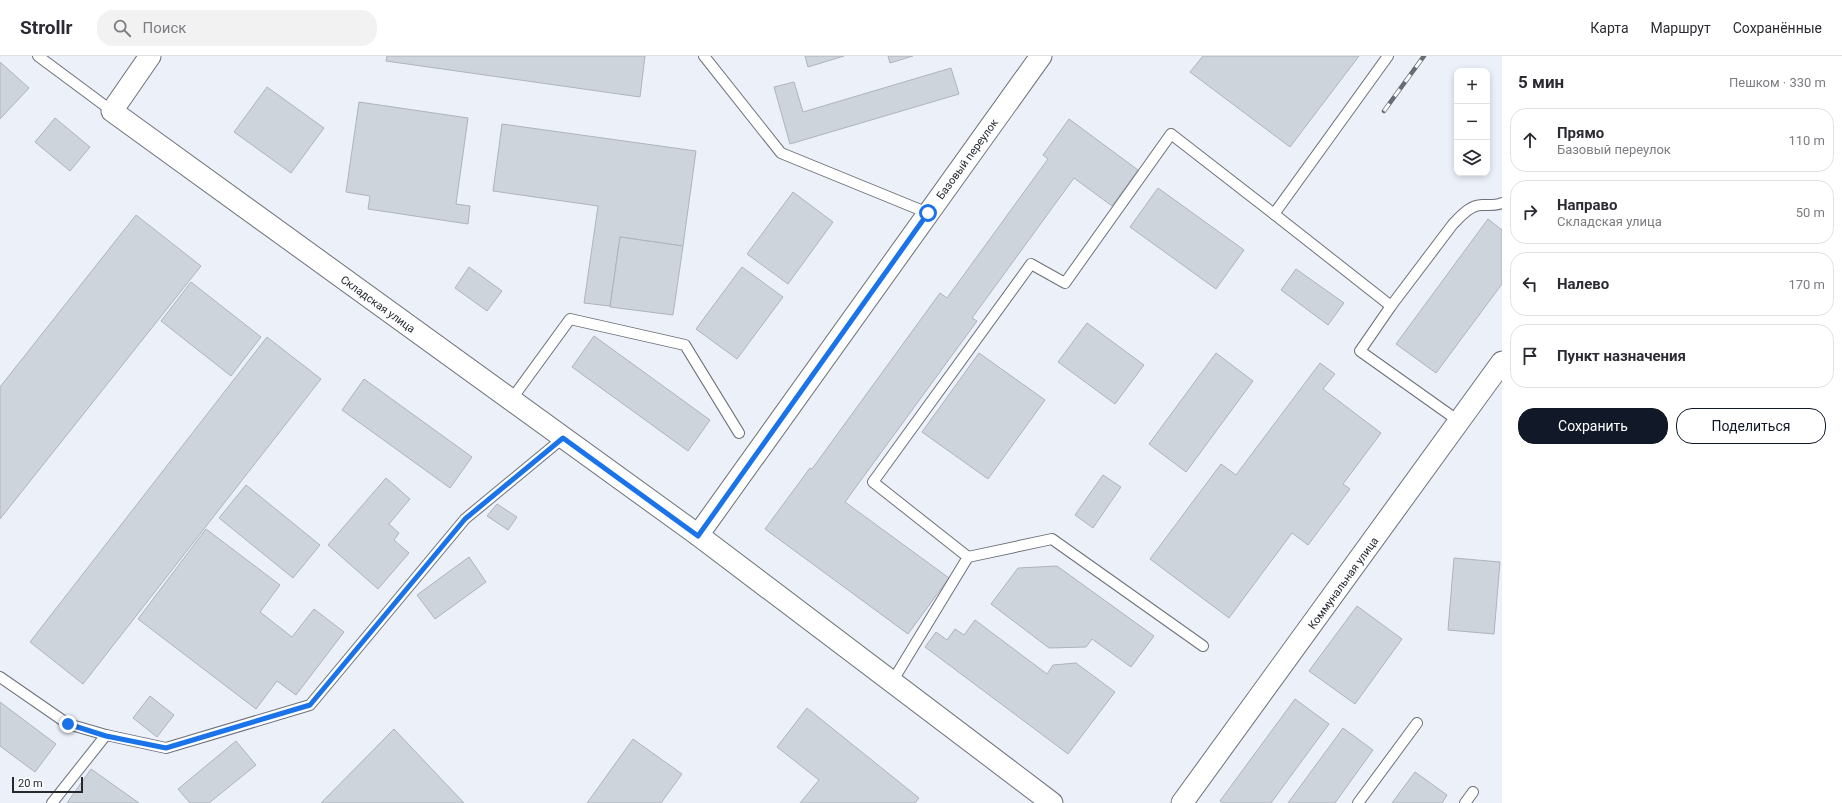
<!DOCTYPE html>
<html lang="ru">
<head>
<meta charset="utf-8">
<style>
  body { margin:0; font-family:Roboto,sans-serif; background:#f2f2f3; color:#2b2b33 }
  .controls { position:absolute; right:12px; top:12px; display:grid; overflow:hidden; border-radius:8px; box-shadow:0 2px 6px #0003 }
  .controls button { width:36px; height:36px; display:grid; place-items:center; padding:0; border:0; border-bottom:1px solid #e1e1e2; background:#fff; color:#2b2b33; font:20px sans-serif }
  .scale { position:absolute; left:12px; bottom:10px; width:71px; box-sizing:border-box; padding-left:4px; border:2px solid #26282c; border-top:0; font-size:11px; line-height:14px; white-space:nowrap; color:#26282c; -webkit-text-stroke:3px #fcfdff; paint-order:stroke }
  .stop { position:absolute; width:12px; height:12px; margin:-9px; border:3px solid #1a73e8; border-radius:50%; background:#fff }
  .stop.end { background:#1a73e8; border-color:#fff; box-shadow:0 1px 4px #0008 }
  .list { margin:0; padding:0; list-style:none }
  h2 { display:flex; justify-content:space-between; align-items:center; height:52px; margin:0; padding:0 16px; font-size:17px }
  h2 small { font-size:13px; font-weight:400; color:#7c7c81 }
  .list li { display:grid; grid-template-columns:26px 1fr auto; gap:12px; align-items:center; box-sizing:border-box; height:64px; margin:0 8px 8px; padding:0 8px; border:1px solid #e1e1e2; border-radius:16px }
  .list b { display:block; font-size:15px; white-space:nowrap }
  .list p { margin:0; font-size:13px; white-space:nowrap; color:#7c7c81 }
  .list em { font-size:13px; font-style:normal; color:#7c7c81 }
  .actions { display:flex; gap:8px; padding:12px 16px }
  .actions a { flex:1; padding:9px 0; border:1px solid #111827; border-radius:16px; text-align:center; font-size:14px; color:#111827 }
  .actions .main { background:#111827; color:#fff }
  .icon { flex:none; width:22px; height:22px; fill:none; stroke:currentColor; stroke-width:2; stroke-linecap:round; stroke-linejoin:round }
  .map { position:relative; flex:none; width:1502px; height:747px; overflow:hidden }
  header { display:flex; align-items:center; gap:24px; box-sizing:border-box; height:56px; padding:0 20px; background:#fff; border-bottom:1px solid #e1e1e2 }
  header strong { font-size:19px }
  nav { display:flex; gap:22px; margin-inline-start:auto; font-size:14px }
  .search { width:280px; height:36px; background:#f2f2f3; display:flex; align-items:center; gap:10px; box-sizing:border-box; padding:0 14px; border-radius:16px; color:#7c7c81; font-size:15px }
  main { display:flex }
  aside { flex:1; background:#fff }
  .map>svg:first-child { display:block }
</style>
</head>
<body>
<header>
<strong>Strollr</strong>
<div class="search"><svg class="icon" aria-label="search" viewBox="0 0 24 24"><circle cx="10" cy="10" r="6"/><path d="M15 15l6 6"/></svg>Поиск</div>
<nav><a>Карта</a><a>Маршрут</a><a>Сохранённые</a></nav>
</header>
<main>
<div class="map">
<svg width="1502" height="747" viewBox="0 0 1502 747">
  <rect width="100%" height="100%" fill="#ebf0f9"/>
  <g fill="#ced4dc" stroke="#afb4bc">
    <path d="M387,0H645L640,41L386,5Z"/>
    <path d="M805,0H844L808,11Z"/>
    <path d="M888,0H913L890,7Z"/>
    <path d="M1203,0H1359L1290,91L1190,16Z"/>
    <path d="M0,6L29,32L0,63Z"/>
    <path d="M951,12L959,38L790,88L774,31L794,26L803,56Z"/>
    <path d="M267,31L324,72L291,117L234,76Z"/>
    <path d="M359,46L468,62L456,148L470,150L468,168L368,153L370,140L346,136Z"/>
    <path d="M55,62L90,91L70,115L35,86Z"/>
    <path d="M1069,63L1138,114L1112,150L1074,122L972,262L977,265L845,446L949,522L908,578L765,473L810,412L812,413L940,237L947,242L1048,103L1043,99Z"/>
    <path d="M502,68L696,95L683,190L620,181L610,250L584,247L598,150L493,135Z"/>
    <path d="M1158,132L1244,194L1216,233L1130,171Z"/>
    <path d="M793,136L833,166L788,228L747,198Z"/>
    <path d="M136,159L201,210L0,463V331Z"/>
    <path d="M1488,163L1502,174V228L1436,317L1396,288Z"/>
    <path d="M620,181L683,190L673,259L610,251Z"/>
    <path d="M469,211L502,235L487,255L455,232Z"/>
    <path d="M742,211L783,241L737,303L696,273Z"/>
    <path d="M1296,213L1344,247L1328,269L1281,234Z"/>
    <path d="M191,226L261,281L231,320L161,265Z"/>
    <path d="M1087,267L1144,309L1115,348L1058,306Z"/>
    <path d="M594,280L710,364L688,395L572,311Z"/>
    <path d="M267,281L321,323L83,628L30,586Z"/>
    <path d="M979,297L1045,344L988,423L922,376Z"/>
    <path d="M1216,297L1253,325L1186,416L1149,388Z"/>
    <path d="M1320,307L1335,318L1323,333L1381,377L1343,428L1350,433L1308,489L1292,477L1229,562L1150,503L1221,408L1236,419Z"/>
    <path d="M364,323L472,401L450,432L342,354Z"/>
    <path d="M1103,419L1121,431L1093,472L1075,459Z"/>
    <path d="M386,422L410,443L389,468L399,477L394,484L409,497L378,533L328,489Z"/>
    <path d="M246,429L320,489L293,522L219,462Z"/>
    <path d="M497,448L517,461L508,474L487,460Z"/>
    <path d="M206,473L280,529L260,556L292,581L314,553L344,576L296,639L277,625L256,653L138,563Z"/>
    <path d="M469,501L486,526L435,563L417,539Z"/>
    <path d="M1454,502L1500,506L1494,578L1448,574Z"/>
    <path d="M1057,510L1154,580L1131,611L1092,583L1086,591L1049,592L991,548L1018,512Z"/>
    <path d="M1357,550L1402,583L1355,648L1309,615Z"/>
    <path d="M975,564L1047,618L1053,609L1076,607L1115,636L1068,698L925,591L936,576L947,584L955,573L964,579Z"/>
    <path d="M150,640L174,659L157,681L133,662Z"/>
    <path d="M1295,643L1329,668L1271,747H1223L1220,745Z"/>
    <path d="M0,646L56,688L35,716L0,690Z"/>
    <path d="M807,652L919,742L915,747H800L819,724L777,691Z"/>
    <path d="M1343,672L1373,694L1335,747H1288Z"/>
    <path d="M394,673L464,747H321Z"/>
    <path d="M633,683L682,718L661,747H587Z"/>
    <path d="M236,685L256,709L209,747H190L178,733Z"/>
    <path d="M91,713L139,747H67Z"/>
    <path d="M1415,716L1447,739L1442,747H1392Z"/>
  </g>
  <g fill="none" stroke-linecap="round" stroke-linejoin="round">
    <g stroke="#6d7179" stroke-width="12">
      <g id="lane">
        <path d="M38,0L112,55"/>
        <path d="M704,0L781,97L928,157"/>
        <path d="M1388,0L1274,158L1391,250L1360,295L1460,366"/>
        <path d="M1391,250L1453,168C1461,160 1470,149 1482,149C1490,149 1495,150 1502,147"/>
        <path d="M511,344L570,263L685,289L739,377"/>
        <path d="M968,501L1052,483L1203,590"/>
        <path d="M0,621L68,668L106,679L166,692L310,649L465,463L563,382"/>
        <path d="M892,626L968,501L873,426L1031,208L1065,227L1171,78L1274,158"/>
        <path d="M52,747L106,679"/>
        <path d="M1358,747L1417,667"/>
        <path d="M1465,747L1473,736"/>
      </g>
    </g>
    <g stroke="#6d7179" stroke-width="23">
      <g id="street">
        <path d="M150,0L112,55L698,479L1052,747"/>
        <path d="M698,479L1041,0"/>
        <path d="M1182,747L1502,306"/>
      </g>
    </g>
    <use href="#lane" stroke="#fff" stroke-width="10"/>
    <use href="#street" stroke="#fff" stroke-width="21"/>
    <g stroke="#686b71" stroke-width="4.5">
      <path id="rail" d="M1384,55L1424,0"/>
    </g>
    <use href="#rail" stroke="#fcfdff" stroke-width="3" stroke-dasharray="9" stroke-linecap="butt"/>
  </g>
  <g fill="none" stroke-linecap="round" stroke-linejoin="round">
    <path stroke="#1a73e8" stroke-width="5" d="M68,668L106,680L166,692L310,649L465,463L563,382L698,480L928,157"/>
  </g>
  <g text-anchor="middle" stroke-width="3" stroke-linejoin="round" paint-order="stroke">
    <g font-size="11" fill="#26282c" stroke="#fcfdff">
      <text transform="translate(967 103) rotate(-54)" y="4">Базовый переулок</text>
      <text transform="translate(378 248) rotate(36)" y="4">Складская улица</text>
      <text transform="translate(1343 527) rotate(-54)" y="4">Коммунальная улица</text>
    </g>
  </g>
</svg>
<div class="controls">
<button>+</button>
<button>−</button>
<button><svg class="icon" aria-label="layers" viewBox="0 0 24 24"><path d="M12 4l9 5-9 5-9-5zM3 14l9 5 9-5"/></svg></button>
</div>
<div class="scale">20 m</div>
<div class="stop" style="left:928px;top:157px"></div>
<div class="stop end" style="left:68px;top:668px"></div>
</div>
<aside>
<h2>5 мин<small>Пешком · 330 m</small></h2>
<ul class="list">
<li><svg class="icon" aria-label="ahead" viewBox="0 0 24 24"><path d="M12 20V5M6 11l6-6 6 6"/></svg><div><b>Прямо</b><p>Базовый переулок</p></div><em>110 m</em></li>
<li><svg class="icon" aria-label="right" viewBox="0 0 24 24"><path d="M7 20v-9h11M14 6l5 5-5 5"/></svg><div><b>Направо</b><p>Складская улица</p></div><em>50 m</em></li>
<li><svg class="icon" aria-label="left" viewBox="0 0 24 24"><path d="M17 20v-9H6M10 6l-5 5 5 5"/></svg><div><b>Налево</b></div><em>170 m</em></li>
<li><svg class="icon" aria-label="arrive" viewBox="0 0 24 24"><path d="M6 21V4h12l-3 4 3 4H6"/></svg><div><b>Пункт назначения</b></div></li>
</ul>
<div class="actions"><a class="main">Сохранить</a><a>Поделиться</a></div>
</aside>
</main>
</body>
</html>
